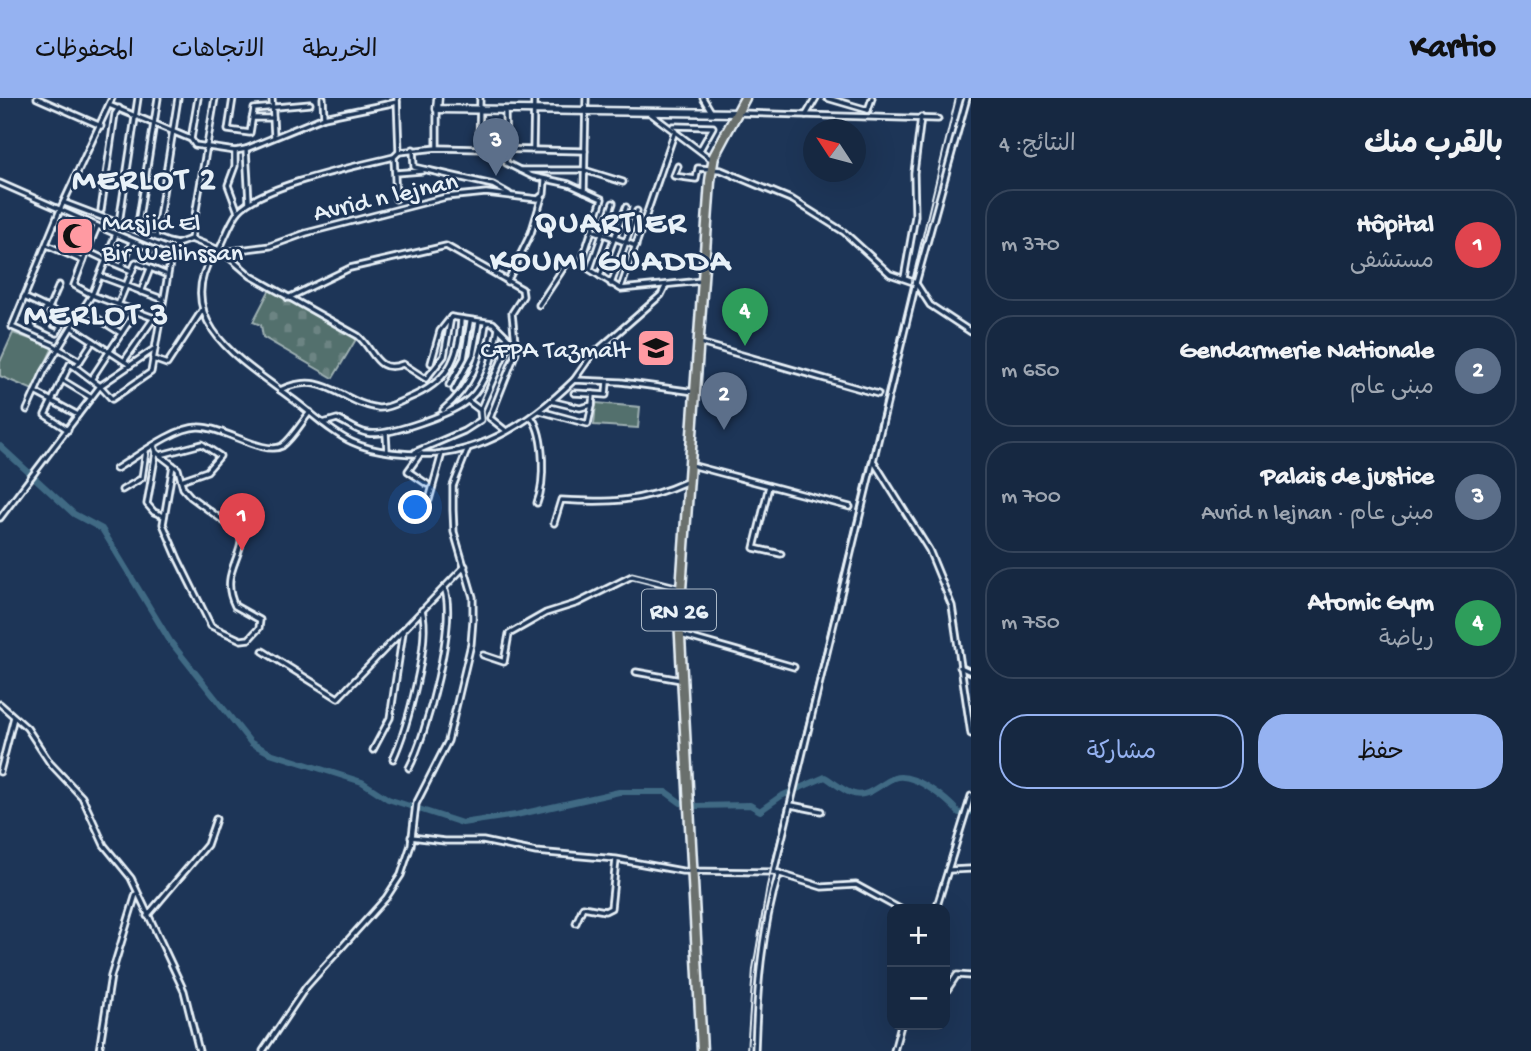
<!DOCTYPE html>
<html lang="ar">
<head>
<meta charset="utf-8">
<style>
  body { margin:0; font-family:"Gochi Hand","Playpen Sans Arabic",sans-serif; background:#1f3048; color:#f1f3f6; direction:rtl }
  .controls { position:absolute; right:21px; bottom:21px; display:grid; overflow:hidden; border-radius:14px; box-shadow:0 7px 28px #0002 }
  .controls button { width:63px; height:63px; display:grid; place-items:center; padding:0; border:0; border-bottom:2px solid #35445a; background:#162841; color:#f1f3f6; font:35px sans-serif }
  .compass { position:absolute; left:803px; top:21px; width:63px; height:63px; border-radius:50%; background:#162841; box-shadow:0 7px 28px #0002; rotate:306deg }
  .you { position:absolute; left:416px; top:410px; width:24px; height:24px; margin:-18px; border:5px solid #fff; border-radius:50%; background:#1a73e8; box-shadow:0 0 0 10px #1a73e833 }
  .badge { display:grid; place-items:center; width:46px; height:46px; border-radius:50%; background:#95b2f1; color:#fff; font-size:23px; font-weight:700 }
  .pin { position:absolute; translate:-50% -58px; filter:drop-shadow(0 2px 4px #0008) }
  .pin::after { content:''; position:absolute; top:37px; width:24px; height:21px; background:inherit; clip-path:polygon(0 0,100% 0,50% 100%) }
  .list { margin:0; padding:0; list-style:none }
  h2 { display:flex; justify-content:space-between; align-items:center; height:91px; margin:0; padding:0 28px; font-size:30px }
  h2 small { font-size:23px; font-weight:400; color:#9ea6b1 }
  .list li { display:grid; grid-template-columns:46px 1fr auto; gap:21px; align-items:center; box-sizing:border-box; height:112px; margin:0 14px 14px; padding:0 14px; border:2px solid #35445a; border-radius:28px }
  .list b { display:block; font-size:26px; white-space:nowrap }
  .list p { margin:0; font-size:23px; white-space:nowrap; color:#9ea6b1 }
  .list em { font-size:23px; font-style:normal; color:#9ea6b1 }
  .actions { display:flex; gap:14px; padding:21px 28px }
  .actions a { flex:1; padding:16px 0; border:2px solid #95b2f1; border-radius:28px; text-align:center; font-size:24px; color:#95b2f1 }
  .actions .main { background:#95b2f1; color:#111 }
  .map { position:relative; flex:none; width:971px; height:953px; overflow:hidden; direction:ltr }
  header { display:flex; align-items:center; gap:42px; box-sizing:border-box; height:98px; padding:0 35px; background:#95b2f1; color:#111 }
  header strong { font-size:33px }
  nav { display:flex; gap:38px; margin-inline-start:auto; font-size:24px }
  main { display:flex }
  aside { flex:1; background:#162841 }
  .map>svg:first-child { display:block }
</style>
</head>
<body>
<header>
<strong>Kartio</strong>
<nav><a>الخريطة</a><a>الاتجاهات</a><a>المحفوظات</a></nav>
</header>
<main>
<aside>
<h2>بالقرب منك<small>النتائج: 4</small></h2>
<ul class="list">
<li><span class="badge" style="background:#e0444e">1</span><div><b>Hôpital</b><p>مستشفى</p></div><em>370 m</em></li>
<li><span class="badge" style="background:#5c6f8a">2</span><div><b>Gendarmerie Nationale</b><p>مبنى عام</p></div><em>650 m</em></li>
<li><span class="badge" style="background:#5c6f8a">3</span><div><b>Palais de justice</b><p>مبنى عام · Avrid n lejnan</p></div><em>700 m</em></li>
<li><span class="badge" style="background:#2e9e5b">4</span><div><b>Atomic Gym</b><p>رياضة</p></div><em>750 m</em></li>
</ul>
<div class="actions"><a class="main">حفظ</a><a>مشاركة</a></div>
</aside>
<div class="map">
<svg width="971" height="953" viewBox="0 0 971 953">
  <defs>
    <pattern id="cemetery-stones" width="16" height="16" patternUnits="userSpaceOnUse" patternTransform="scale(1.75)"><rect width="16" height="16" fill="#536f6d"/><path d="M2 7V4a2 2 0 0 1 4 0v3zM10 15v-3a2 2 0 0 1 4 0v3z" fill="#6c8483"/></pattern>
  </defs>
  <rect width="100%" height="100%" fill="#1d3557"/>
  <filter id="ink" filterUnits="userSpaceOnUse"><feTurbulence type="fractalNoise" baseFrequency=".0143" numOctaves="2"/><feDisplacementMap in="SourceGraphic" scale="14" xChannelSelector="R" yChannelSelector="G"/><feConvolveMatrix kernelMatrix="1 2 1 2 8 2 1 2 1" color-interpolation-filters="sRGB"/></filter>
  <g filter="url(#ink)">
    <path fill="url(#cemetery-stones)" stroke="#9eb0b2" stroke-width="2" d="M270,191L358,238L333,280L263,239L261,227L253,224Z"/>
    <g fill="#536f6d" stroke="#9eb0b2" stroke-width="2">
      <path d="M13,235L53,249L33,292L0,278V264Z"/>
      <path d="M596,305L640,309L638,330L594,327Z"/>
    </g>
    <g fill="none" stroke-linecap="round" stroke-linejoin="round">
      <g stroke="#3f6a84" stroke-width="6">
        <path d="M0,348L74,416L102,431L170,543L251,645L270,655L362,684L388,701L462,725L516,717L619,694H666L681,705"/>
        <path d="M694,708L750,707L760,713L781,698L825,679C834,684 844,694 854,696C869,700 881,685 894,680C913,673 948,702 959,715L971,714"/>
      </g>
      <g stroke="#e8f1f8" stroke-width="9">
        <g id="street">
          <path d="M37,0L101,28"/>
          <path d="M198,0L191,41L195,47L235,53L246,51L324,19L397,4"/>
          <path d="M233,0L228,32L250,35L254,11L310,6"/>
          <path d="M272,0L274,38"/>
          <path d="M323,0L324,19"/>
          <path d="M703,0L712,15"/>
          <path d="M827,0L868,12"/>
          <path d="M109,7L191,41"/>
          <path d="M505,12L506,65L532,78L569,86L602,101L581,166"/>
          <path d="M868,12L872,0"/>
          <path d="M650,15L711,61"/>
          <path d="M740,15L938,21"/>
          <path d="M806,17L816,0"/>
          <path d="M252,20H273"/>
          <path d="M673,28L713,29L700,52"/>
          <path d="M437,50V11"/>
          <path d="M479,50L480,0"/>
          <path d="M246,51L249,104"/>
          <path d="M413,51L414,69L493,87L509,96"/>
          <path d="M533,51L534,0"/>
          <path d="M235,53V68L228,87L238,114"/>
          <path d="M399,54L437,50L585,53"/>
          <path d="M394,59L396,101"/>
          <path d="M678,68L674,78L696,81L698,70L721,72L793,102L844,134L890,176L916,185L967,0"/>
          <path d="M520,72H584L623,84"/>
          <path d="M396,75L422,73"/>
          <path d="M0,85L116,136"/>
          <path d="M584,93L586,0"/>
          <path d="M65,105L168,144L177,146L191,141L219,152C225,140 230,125 238,114C258,88 361,67 394,59L399,54L397,0"/>
          <path d="M101,112L115,16L119,10"/>
          <path d="M119,125L138,0"/>
          <path d="M97,129L87,153L106,162L116,136L171,159L177,146"/>
          <path d="M137,132L158,0"/>
          <path d="M593,132L636,148"/>
          <path d="M156,139L178,0"/>
          <path d="M191,141L215,0"/>
          <path d="M47,147L83,163"/>
          <path d="M87,153L74,187L92,197L106,162L132,173L118,207"/>
          <path d="M223,154L270,148L306,135L446,99L486,95L538,101L544,96L545,83"/>
          <path d="M122,168L132,144"/>
          <path d="M590,171L613,105"/>
          <path d="M132,173L136,164L165,176"/>
          <path d="M100,178L162,201"/>
          <path d="M600,178L626,109"/>
          <path d="M904,180L915,118L914,75L921,19"/>
          <path d="M507,184L531,135L542,99"/>
          <path d="M611,186L637,113"/>
          <path d="M917,187L930,207L971,234"/>
          <path d="M621,190L675,33"/>
          <path d="M141,194L150,171"/>
          <path d="M24,199L75,223L92,197L154,220L158,219"/>
          <path d="M288,200L350,170L446,148L522,191L523,198L512,215L516,254L490,320"/>
          <path d="M539,207L568,163L581,166L621,191L702,183"/>
          <path d="M46,209L38,226L57,235L61,228L50,224L46,230"/>
          <path d="M49,210L59,187"/>
          <path d="M84,212L121,235"/>
          <path d="M451,219L493,225L511,243"/>
          <path d="M73,230L130,267"/>
          <path d="M93,243L80,263L53,247L12,229L60,112L112,0"/>
          <path d="M700,245L878,296"/>
          <path d="M154,251L100,288L112,301L151,274L171,159"/>
          <path d="M153,261L167,266L203,211"/>
          <path d="M124,263L154,220"/>
          <path d="M431,265L440,233L451,219L444,258L426,281L403,266C376,277 374,251 358,238L251,178L223,154L213,156C171,224 245,265 291,300C311,314 330,334 352,344C375,355 411,357 436,356C490,352 537,318 574,282L621,284L695,294"/>
          <path d="M92,280L136,213"/>
          <path d="M62,282L90,299"/>
          <path d="M574,282L591,258L661,197L666,187"/>
          <path d="M449,287L464,260L470,224"/>
          <path d="M280,292C325,271 341,305 378,310C388,311 399,304 409,300C447,284 459,263 461,221"/>
          <path d="M454,292L473,257L479,224"/>
          <path d="M35,294L78,317"/>
          <path d="M593,296L606,297L607,284"/>
          <path d="M468,303L480,312"/>
          <path d="M551,303L580,310L592,307L593,296L574,295"/>
          <path d="M27,312L44,274L75,223"/>
          <path d="M443,312C471,289 481,261 486,226"/>
          <path d="M540,313L588,326L592,307"/>
          <path d="M490,320L505,332"/>
          <path d="M532,320C545,338 545,385 537,405"/>
          <path d="M323,325L337,321C347,325 356,333 367,335C387,339 455,315 469,301C488,284 494,255 498,231"/>
          <path d="M68,332L45,317L70,266L75,269L80,263"/>
          <path d="M386,335L387,353"/>
          <path d="M154,348L156,354L147,406L154,414L164,418"/>
          <path d="M156,354L178,371L183,390L191,399L241,436C244,459 219,476 235,508L260,522L259,530L249,541L241,542L211,528L178,461L163,426L173,367"/>
          <path d="M415,354L464,333L481,322L480,312L510,243"/>
          <path d="M421,355L408,373L427,386"/>
          <path d="M160,357L202,346L220,358L207,373L181,382"/>
          <path d="M874,364L929,452L952,508L971,636"/>
          <path d="M691,367L850,409"/>
          <path d="M116,371C136,359 175,329 198,329C222,328 264,358 282,348C293,340 301,325 310,314"/>
          <path d="M769,388L754,450L781,456"/>
          <path d="M122,392L142,380L146,353"/>
          <path d="M429,402L442,355"/>
          <path d="M0,420L100,288L75,269"/>
          <path d="M554,425L561,402C609,405 642,404 686,384"/>
          <path d="M681,537L794,569"/>
          <path d="M263,553L338,600L465,468"/>
          <path d="M483,557L504,564L509,536L546,515L578,505L632,478L680,490"/>
          <path d="M960,569L971,574"/>
          <path d="M636,574L681,582"/>
          <path d="M0,606L27,630L50,665L82,699L104,747L131,780L184,893L199,953"/>
          <path d="M373,652L390,620L403,534"/>
          <path d="M393,661C407,631 431,543 422,512"/>
          <path d="M409,670C426,639 458,521 444,490"/>
          <path d="M0,674L14,619"/>
          <path d="M791,707L821,713"/>
          <path d="M411,739L445,743H483L536,754L616,761L682,773L774,774L822,789L856,787L900,811"/>
          <path d="M949,772L971,771"/>
          <path d="M774,774L916,185"/>
          <path d="M936,811L971,698"/>
          <path d="M147,818L207,747L216,721"/>
          <path d="M576,825L583,809L605,813L611,810L616,762"/>
          <path d="M945,895L957,877L971,878"/>
          <path d="M99,953L111,878L136,796"/>
          <path d="M263,953L306,889L386,800L401,777L411,747L416,706L448,643L471,546L473,521V499L454,434L453,412V388L468,350"/>
          <path d="M755,953C757,893 761,833 779,775"/>
          <path d="M894,953L901,927"/>
        </g>
      </g>
      <g stroke="#e8f1f8" stroke-width="11">
        <path id="secondary" d="M438,0L437,11L738,15"/>
      </g>
      <g stroke="#e8f1f8" stroke-width="13">
        <path id="primary" d="M702,953L679,520L710,83L714,58L745,0"/>
      </g>
      <use href="#street" stroke="#1d3557" stroke-width="3.5"/>
      <use href="#secondary" stroke="#1d3557" stroke-width="6"/>
      <use href="#primary" stroke="#6b706d" stroke-width="8"/>
      <path stroke="#e8f1f8" stroke-width="2" d="M747,953L753,871L767,788L956,0"/>
    </g>
  </g>
  <defs>
    <g id="mosque-square" transform="scale(2.0125)"><rect x="-9" y="-9" width="18" height="18" rx="4" fill="#ff9aa2" stroke="#1d3557"/><path d="M3.5-4.9A6 6 0 1 0 3.5 4.9A5 5 0 1 1 3.5-4.9Z" fill="#111"/></g>
    <g id="university-square" transform="scale(2.0125)"><rect x="-9" y="-9" width="18" height="18" rx="4" fill="#ff9aa2" stroke="#1d3557"/><path d="M0-5L7-2L0 1L-7-2ZM-4 1L0 2.5L4 1V4Q0 6-4 4Z" fill="#111"/></g>
  </defs>
  <g fill-rule="evenodd">
    <use href="#mosque-square" x="75" y="138"/>
    <use href="#university-square" x="656" y="250"/>
  </g>
  <g text-anchor="middle" stroke-width="5" stroke-linejoin="round" paint-order="stroke">
    <rect fill="#1d3557" stroke="#abb9c8" stroke-width="2" x="642" y="491.5" width="74" height="41" rx="5"/>
    <g font-size="24" font-weight="bold" fill="#e8f1f8">
      <text x="679" y="520">RN 26</text>
    </g>
    <g font-size="26" fill="#e8f1f8" stroke="#1d3557">
      <text transform="translate(385 97) rotate(-13)" y="9">Avrid n lejnan</text>
    </g>
    <g font-size="26" fill="#e8f1f8" stroke="#1d3557" text-anchor="start">
      <text x="102" y="132">Masjid El<tspan x="102" dy="30">Bir Welihssan</tspan></text>
      <text x="629" y="259" text-anchor="end">CFPA Tazmalt</text>
    </g>
    <g font-size="33" font-weight="bold" letter-spacing="2" fill="#e8f1f8" stroke="#1d3557">
      <text x="145" y="90">MERLOT 2</text>
      <text x="611" y="133">QUARTIER<tspan x="611" dy="38">KOUMI GUADDA</tspan></text>
      <text x="97" y="225">MERLOT 3</text>
    </g>
  </g>
</svg>
<div class="controls">
<button>+</button>
<button>−</button>
</div>
<svg class="compass" viewBox="-18 -18 36 36"><path d="M0-13l5 13h-10z" fill="#e53935"/><path d="M0 13l5-13h-10z" fill="#9ea6b1"/></svg>
<div class="you"></div>
<div class="pin badge" style="left:242px;top:453px;background:#e0444e">1</div>
<div class="pin badge" style="left:724px;top:332px;background:#5c6f8a">2</div>
<div class="pin badge" style="left:496px;top:78px;background:#5c6f8a">3</div>
<div class="pin badge" style="left:745px;top:248px;background:#2e9e5b">4</div>
</div>
</main>
</body>
</html>
